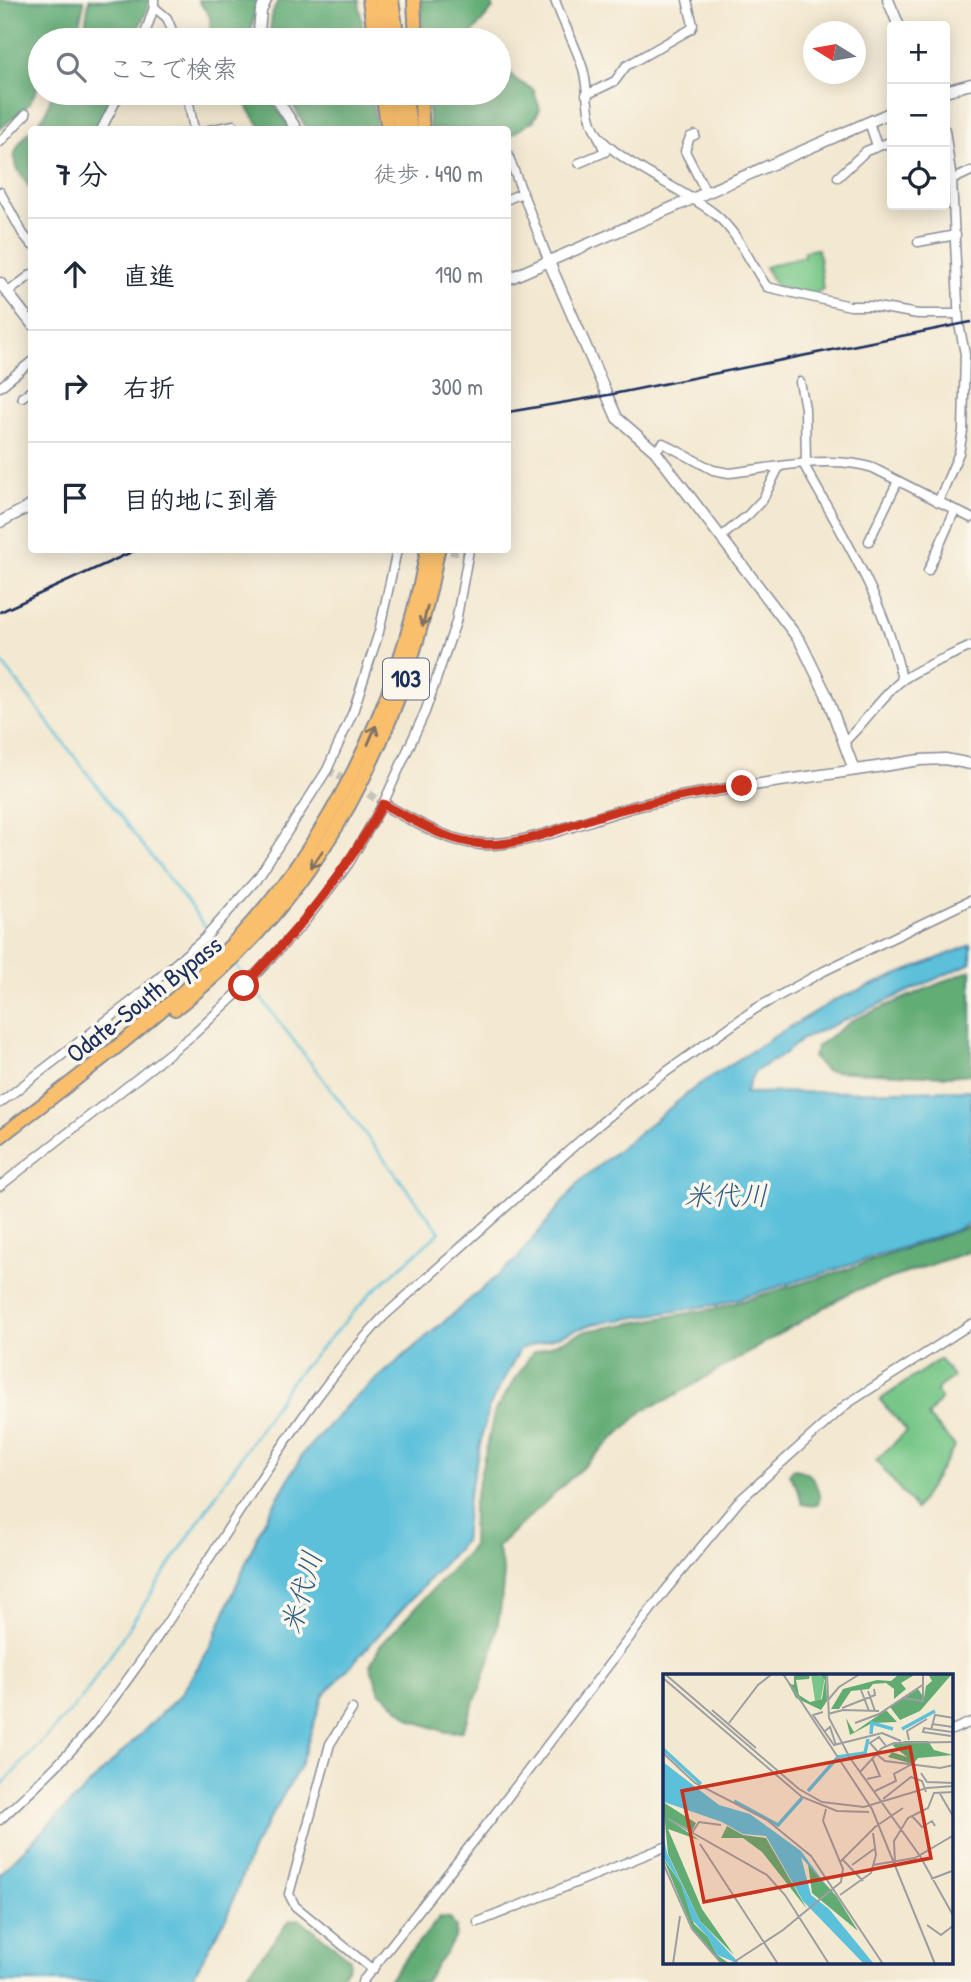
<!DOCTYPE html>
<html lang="ja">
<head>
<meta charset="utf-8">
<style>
  body { margin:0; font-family:"Patrick Hand","Klee One",sans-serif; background:#f2f2f3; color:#1f2937 }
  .controls { position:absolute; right:21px; top:21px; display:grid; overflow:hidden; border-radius:7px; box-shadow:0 4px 18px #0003 }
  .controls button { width:63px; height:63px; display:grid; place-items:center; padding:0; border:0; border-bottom:2px solid #e0e1e3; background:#fff; color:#1f2937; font:35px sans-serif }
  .compass { position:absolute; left:803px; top:21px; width:63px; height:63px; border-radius:50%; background:#fff; box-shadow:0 4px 18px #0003; rotate:281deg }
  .stop { position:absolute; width:21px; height:21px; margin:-16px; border:5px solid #c8321e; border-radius:50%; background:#fff }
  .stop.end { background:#c8321e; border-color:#fff; box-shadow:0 2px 7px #0008 }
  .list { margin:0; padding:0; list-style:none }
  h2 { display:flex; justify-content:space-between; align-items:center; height:91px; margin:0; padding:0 28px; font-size:30px }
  h2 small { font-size:23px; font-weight:400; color:#747a83 }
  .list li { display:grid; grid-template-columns:46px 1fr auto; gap:21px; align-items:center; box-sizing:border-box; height:112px; padding:0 28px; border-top:2px solid #e0e1e3 }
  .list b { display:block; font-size:26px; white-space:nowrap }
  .list em { font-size:23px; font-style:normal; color:#747a83 }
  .icon { flex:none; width:38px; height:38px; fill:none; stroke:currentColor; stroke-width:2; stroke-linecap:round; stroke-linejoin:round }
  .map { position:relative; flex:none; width:971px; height:1982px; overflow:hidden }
  .search { position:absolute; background:#fff; box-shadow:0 4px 18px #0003; left:28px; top:28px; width:483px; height:77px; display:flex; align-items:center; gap:18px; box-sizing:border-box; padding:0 24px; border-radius:38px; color:#747a83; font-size:26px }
  .panel { position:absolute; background:#fff; box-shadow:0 4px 18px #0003; left:28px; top:126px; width:483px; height:427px; border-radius:7px }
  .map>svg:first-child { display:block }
</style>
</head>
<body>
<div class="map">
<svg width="971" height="1982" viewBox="0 0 971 1982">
  <rect width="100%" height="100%" fill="#fbf7ec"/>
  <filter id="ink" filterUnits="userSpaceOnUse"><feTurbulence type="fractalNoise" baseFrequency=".0143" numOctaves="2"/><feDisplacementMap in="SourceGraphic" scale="14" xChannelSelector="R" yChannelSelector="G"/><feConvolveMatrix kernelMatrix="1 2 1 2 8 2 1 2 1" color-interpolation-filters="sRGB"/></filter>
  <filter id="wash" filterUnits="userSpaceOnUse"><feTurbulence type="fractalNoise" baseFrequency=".00686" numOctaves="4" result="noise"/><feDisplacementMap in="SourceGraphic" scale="28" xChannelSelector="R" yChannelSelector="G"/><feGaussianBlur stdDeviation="1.57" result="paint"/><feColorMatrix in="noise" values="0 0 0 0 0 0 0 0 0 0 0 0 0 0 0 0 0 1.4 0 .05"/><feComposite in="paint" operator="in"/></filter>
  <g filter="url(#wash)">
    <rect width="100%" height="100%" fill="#f3e8d0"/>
    <g fill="#78c788" stroke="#4a7b73" stroke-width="2">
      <path d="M818,249L823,289C809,298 792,291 777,287L765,267L804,256V251Z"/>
      <path d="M940,1359L953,1377L938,1388L937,1392L941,1398L928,1417L955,1446L916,1509L876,1460L907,1431L880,1400Z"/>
    </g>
    <g fill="#62ac74" stroke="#3e6e69" stroke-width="2">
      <path d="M0,0H84V3L77,33L71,40H40V83L29,104L0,129Z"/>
      <path d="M89,0H149L148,9L132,40H83Z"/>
      <path d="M198,0H259L252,26V40H210V17Z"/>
      <path d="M278,0H359L364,40H269L272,15Z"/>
      <path d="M421,0H491L493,8L473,32L474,37L480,40H423Z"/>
      <path d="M499,51L504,54C509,76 512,80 533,89L540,109L534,120L508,137V130L430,129L426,93H499Z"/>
      <path d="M53,93H111L112,102L97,129L32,130L31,190C27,183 19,174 16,166C8,144 36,129 45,114C49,107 49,99 53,93Z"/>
      <path d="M238,93H266L291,129H262Z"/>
      <path d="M286,93H371L377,129H307Z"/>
      <path d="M971,970V1074L948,1076L826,1071L813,1058L816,1047L853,1020Z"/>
      <path d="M971,1226V1251L851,1292L669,1399L645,1409L497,1547L504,1574L500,1611L493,1649L480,1689L462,1731L446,1732L412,1720L380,1692L370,1665L380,1646L472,1547L473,1506L495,1411L532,1353L586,1331L718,1308L839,1272Z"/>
      <path d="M793,1469C812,1470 815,1480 820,1497L818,1503L813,1506L802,1504L798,1489L789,1474Z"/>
      <path d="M440,1917L450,1918L456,1928L455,1938L425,1982H386Z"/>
      <path d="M300,1919L350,1959L349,1966L336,1982H241L290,1920Z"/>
    </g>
    <path fill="#5cc0da" stroke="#3c789c" stroke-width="2" d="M971,945V963L802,1039L783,1055L754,1072L745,1093L971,1090V1222L956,1230L834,1270L720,1304L593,1324L520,1349L488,1409L468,1498L464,1541L323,1696L300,1766L253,1848L226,1918L190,1982H0V1873L181,1694L211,1646L261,1527L304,1452L349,1403L517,1259L580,1181L698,1085L783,1031L837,999Z"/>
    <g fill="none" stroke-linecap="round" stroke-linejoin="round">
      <g stroke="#5cc0da" stroke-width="2.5">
        <path d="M0,660L222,948"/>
        <path d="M0,1787L83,1697L291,1381L371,1293L440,1232L235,964"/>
      </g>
    </g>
  </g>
  <g filter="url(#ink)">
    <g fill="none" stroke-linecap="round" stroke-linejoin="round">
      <g stroke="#c8c3b9" stroke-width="8" stroke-dasharray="8 4" stroke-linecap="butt">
        <path d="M438,550L468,553"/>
        <path d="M327,770L355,784L383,804"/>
      </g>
      <g stroke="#878c97" stroke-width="11">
        <g id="minor">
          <path d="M555,0C563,24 576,45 583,69C589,90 585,112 596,132C613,160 687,191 715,214C739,234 750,263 767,287L850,306H871L918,314H958"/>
          <path d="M154,7L167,18L176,40"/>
          <path d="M143,40L154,7V0"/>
          <path d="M187,93L194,130"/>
          <path d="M586,95L615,81L626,66L691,29L693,25L687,0"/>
          <path d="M869,122L877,146"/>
          <path d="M101,130L120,93"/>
          <path d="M209,130L234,125L235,130"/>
          <path d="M695,135L690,137L685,151L706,192"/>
          <path d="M0,142L26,114"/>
          <path d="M508,155L549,262"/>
          <path d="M579,163L605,152L598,136"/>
          <path d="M838,177L866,151L887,143"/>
          <path d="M952,180L971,171"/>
          <path d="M0,192L23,234L32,245"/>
          <path d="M508,199L522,193"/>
          <path d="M918,242L956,235"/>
          <path d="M7,293L32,274"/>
          <path d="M800,382L805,408L806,464"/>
          <path d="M0,387L32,361"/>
          <path d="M22,397L32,390"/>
          <path d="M655,451L663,443L713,470L729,473C773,468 831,454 873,468L971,518"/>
          <path d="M804,465C842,534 886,602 902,680"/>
          <path d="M938,502L959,453L963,431L965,354L959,324L952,180L945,130"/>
          <path d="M721,537L748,515L763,499L779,467"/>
          <path d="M869,541L898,481"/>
          <path d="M928,571L955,510"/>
          <path d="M844,742C865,723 879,699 901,681C921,666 949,657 971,646"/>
          <path d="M0,1103L132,1001L205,938L257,879L327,770L353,712L379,632L397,550"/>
          <path d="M0,1186L194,1034L244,987L301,926L327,893L349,863L383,804L425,712L456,622L469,550"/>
          <path d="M352,1709L330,1744L289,1894L295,1906L373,1970"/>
          <path d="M952,1730L971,1722"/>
          <path d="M0,1820C32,1789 66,1759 93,1725C198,1594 270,1440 383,1317L583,1138L642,1089L755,1009L824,971L971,900"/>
          <path d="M478,1922L665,1847"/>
          <path d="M362,1982L488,1823L665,1591L740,1500L847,1404L971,1324"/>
        </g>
      </g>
      <g stroke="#878c97" stroke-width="13">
        <g id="tertiary">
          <path d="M888,0L899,26"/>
          <path d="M258,40L261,11L266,0"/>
          <path d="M945,91L971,84"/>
          <path d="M273,93L297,130"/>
          <path d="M549,262L617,418L655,451L800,641L826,694L854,770"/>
          <path d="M508,279L892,112"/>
          <path d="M0,283L32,324"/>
          <path d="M0,522L32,505"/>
          <path d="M383,804C414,821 445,841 481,844C529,847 593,816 641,805C733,785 827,776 920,760L945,759L971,764"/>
        </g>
      </g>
      <g stroke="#878c97" stroke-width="16">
        <g id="trunk">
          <path d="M369,0L375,40"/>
          <path d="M381,0L386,40"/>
          <path d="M392,0L398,40"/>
          <path d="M414,0L416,40"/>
          <path d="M382,93L388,130"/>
          <path d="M394,93L400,130"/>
          <path d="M405,93L411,130"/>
          <path d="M420,93L423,130"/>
          <path d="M175,1009C322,896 406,729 438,550"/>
          <path d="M0,1137C70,1083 142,1031 206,970C325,858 398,709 427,550"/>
        </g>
      </g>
      <use href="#minor" stroke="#fff" stroke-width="8"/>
      <use href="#tertiary" stroke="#fff" stroke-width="10"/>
      <use href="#trunk" stroke="#f9bf6d" stroke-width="12"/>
      <g stroke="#1b2f5e" stroke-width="2.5">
        <path d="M508,412L608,395L971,322"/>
        <path d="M0,612L136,550"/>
      </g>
    </g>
    <defs><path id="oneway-shaft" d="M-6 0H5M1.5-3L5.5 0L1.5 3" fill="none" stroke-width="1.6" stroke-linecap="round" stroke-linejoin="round" transform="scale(1.75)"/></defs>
    <g stroke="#7f7065">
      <use href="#oneway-shaft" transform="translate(425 616) rotate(104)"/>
      <use href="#oneway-shaft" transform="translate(372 735) rotate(-67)"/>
      <use href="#oneway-shaft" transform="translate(317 859) rotate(124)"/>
    </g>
  </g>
  <g fill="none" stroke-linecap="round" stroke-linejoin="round" filter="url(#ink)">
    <path stroke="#c8321e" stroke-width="9" d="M244,986C300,928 344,875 383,804C415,821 445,841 482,844C524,847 566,825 606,814C650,801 696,794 742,786"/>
  </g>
  <g text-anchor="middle" stroke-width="7" stroke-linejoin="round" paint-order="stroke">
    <rect fill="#fbf7ec" stroke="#5e6b89" stroke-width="2" x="383" y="658.5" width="46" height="41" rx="5"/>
    <g font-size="24" font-weight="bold" fill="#1b2f5e">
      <text x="406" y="687">103</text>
    </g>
    <g font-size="26" fill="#1b2f5e" stroke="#fbf7ec">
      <text transform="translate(144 999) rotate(-38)" y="9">Odate-South Bypass</text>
    </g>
    <g font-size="28" font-style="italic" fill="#2e5a83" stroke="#fbf7ec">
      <text x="726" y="1205">米代川</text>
      <text transform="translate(301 1592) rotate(-74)" y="10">米代川</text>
    </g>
  </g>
  <g transform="translate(663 1674)">
    <rect width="290" height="290" fill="#f3e8d0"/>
    <path d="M148,0L162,3L158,25L152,27Z" fill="#78c788"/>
    <path d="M131,0H147L146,5L133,6L136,21L147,28L159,25L162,6L157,0H163L164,27L158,36L133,24L125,9L131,11ZM236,0H253L238,9L243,15L231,25V15L223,9L210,10L206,15L188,17L176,35H168L180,15L214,6L228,7ZM265,0H289L257,37L237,46L227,33L255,15L261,24L263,12L269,7ZM223,36L234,48L209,49L187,61L183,44L191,58ZM242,67H265L271,76L290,81L255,84L250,90L225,83L229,78L244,83L229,71ZM0,128L33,149L29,157L4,144L36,166L5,155L39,235L71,281L37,247L5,180ZM64,152L80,161L103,164L144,235L99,178L80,164H58ZM0,184L18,210L31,250L45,263L54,281L67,290H59L30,256ZM145,190L174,223L195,257L149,219Z" fill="#62ac74"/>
    <path d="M0,88L56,131L87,140L138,177L165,214L138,183L148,221L166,235L211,290H201L140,227L103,162L80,160L59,148L1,128ZM0,160L4,179L37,247L77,290L54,281L45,263L29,246L18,210L0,183Z" fill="#5cc0da"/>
    <path fill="none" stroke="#5cc0da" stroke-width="3.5" d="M239,55L272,37M208,60L209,49L230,55M0,75L38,110M145,117L175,83L202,79L205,65M71,127L115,151L139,124"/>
    <path fill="none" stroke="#9d9ea2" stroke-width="2" d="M2,0L136,115L159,128L201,133L264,114L291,112M120,0L209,135L272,290M164,0L166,44L187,84L257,182L291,243M0,4L139,123L174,137L206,138M198,16L206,37M205,17L212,37M239,24L260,27V0M165,26L176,13L197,0M179,34L212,21L211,15M49,36L93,74M160,38L150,41L171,71L219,59L238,67M165,40L180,36L216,37M66,49L95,11L109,0M192,49L216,40L261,10M269,50L290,53M268,56L272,41L291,44M162,57L167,53L173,71M288,62L260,58L261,54L289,58M246,66L244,57L264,45M215,78L207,69L216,63L223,72M0,79L32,109L104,146L148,182L220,290M213,80L222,87L277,94L291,91M197,98L219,74L231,69L291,68M258,99L264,108L291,109M204,105L217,102L209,84M212,117L233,107L231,100L249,90M276,118L291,144M220,125L248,103L259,107L263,118M249,142L259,153L269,147L272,152M7,146L104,201L122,221L166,290M29,159L36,148L58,151M37,170L115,290M180,186L200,207M177,188L212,153L240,134M0,189L29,255L59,290M232,190L231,167L245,144L265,134L271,119L291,118M189,191L211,175M210,191L252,184L291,161M268,205L289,197M177,221L208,199L213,181L210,159M264,251L278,261L291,251M10,290L17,242M68,290L120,256L178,208L180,195L160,147L163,135"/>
    <path fill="#c8321e" fill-opacity="0.15" stroke="#c8321e" stroke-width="3.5" d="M247,73L268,184L41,228L19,117Z"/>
    <rect width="290" height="290" fill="none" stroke="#1b2f5e" stroke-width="3.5"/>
  </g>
</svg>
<div class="controls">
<button>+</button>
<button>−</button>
<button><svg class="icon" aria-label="locate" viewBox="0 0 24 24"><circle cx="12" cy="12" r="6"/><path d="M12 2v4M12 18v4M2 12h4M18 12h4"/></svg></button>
</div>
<svg class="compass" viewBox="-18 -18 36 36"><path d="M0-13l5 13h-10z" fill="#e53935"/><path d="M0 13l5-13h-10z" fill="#747a83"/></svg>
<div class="stop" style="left:244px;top:986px"></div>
<div class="stop end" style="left:742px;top:786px"></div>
<div class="search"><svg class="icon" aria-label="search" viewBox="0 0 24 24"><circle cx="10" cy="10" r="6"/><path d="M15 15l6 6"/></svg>ここで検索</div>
<section class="panel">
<h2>7 分<small>徒歩 · 490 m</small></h2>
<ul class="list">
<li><svg class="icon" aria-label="ahead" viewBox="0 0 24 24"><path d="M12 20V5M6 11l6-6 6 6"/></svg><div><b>直進</b></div><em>190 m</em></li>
<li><svg class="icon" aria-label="right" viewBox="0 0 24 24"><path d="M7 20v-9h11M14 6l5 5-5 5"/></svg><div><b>右折</b></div><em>300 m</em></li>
<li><svg class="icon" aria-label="arrive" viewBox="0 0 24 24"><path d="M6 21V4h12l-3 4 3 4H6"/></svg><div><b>目的地に到着</b></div></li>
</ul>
</section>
</div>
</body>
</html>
